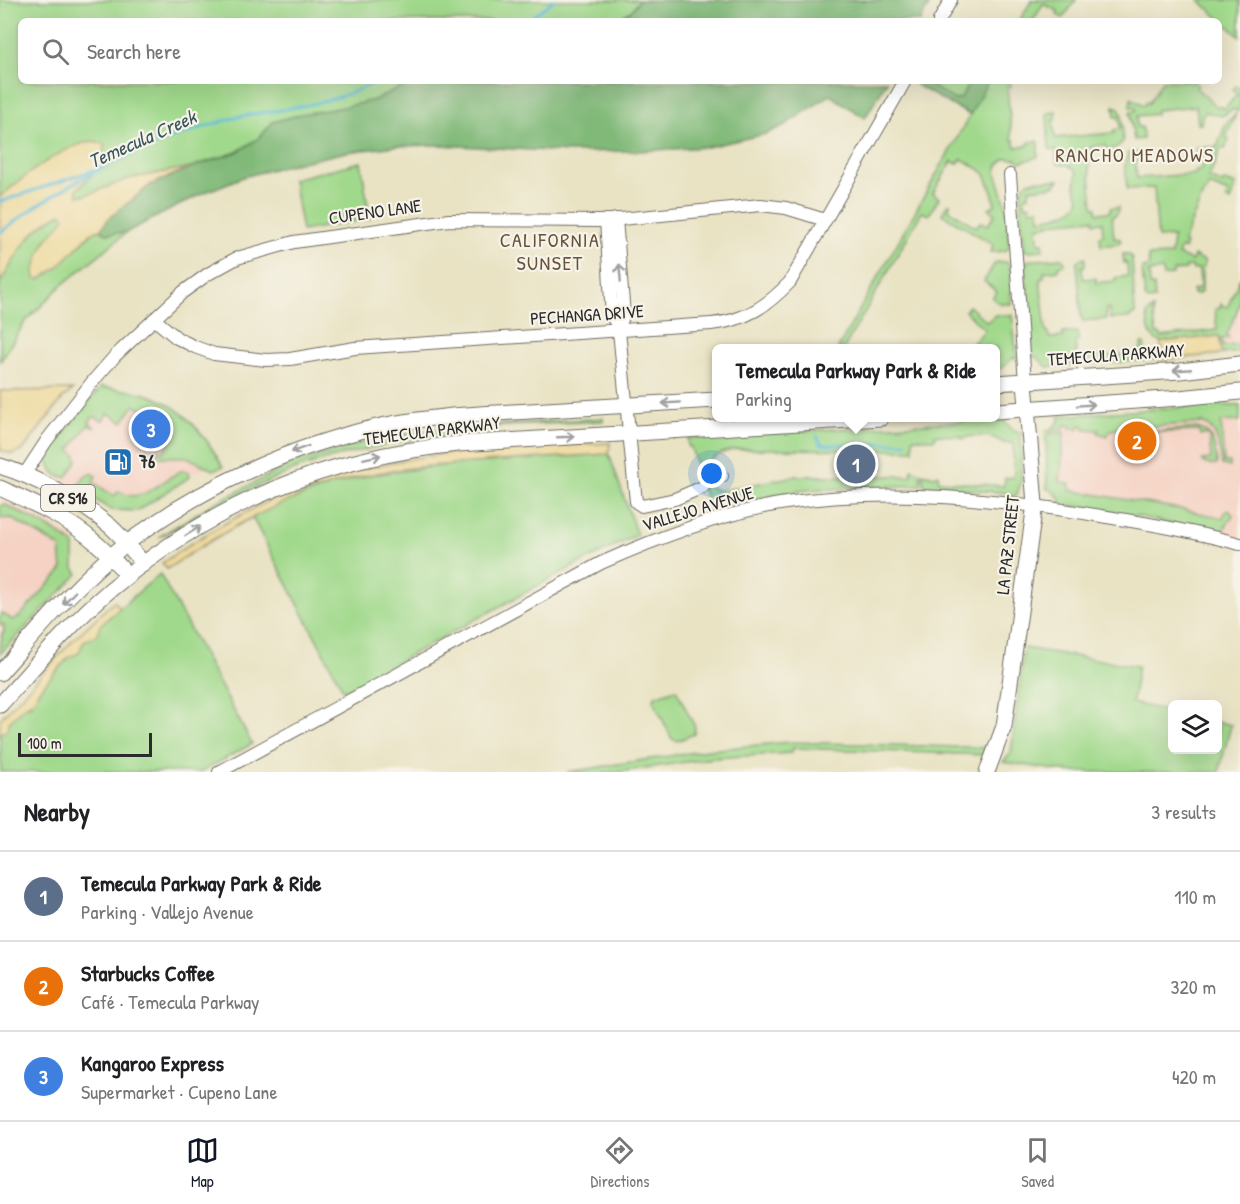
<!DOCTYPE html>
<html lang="en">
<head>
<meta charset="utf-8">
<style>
  body { margin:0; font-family:"Patrick Hand",sans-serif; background:#f6f6f6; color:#202124 }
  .controls { position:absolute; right:18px; bottom:18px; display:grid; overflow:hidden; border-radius:9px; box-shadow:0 6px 24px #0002 }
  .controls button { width:54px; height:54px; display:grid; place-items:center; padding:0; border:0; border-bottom:2px solid #e0e0e0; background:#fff; color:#202124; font:30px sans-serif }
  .scale { position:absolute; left:18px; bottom:15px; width:134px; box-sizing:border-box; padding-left:6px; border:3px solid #2b2b2b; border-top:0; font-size:16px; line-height:21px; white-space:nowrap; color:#2b2b2b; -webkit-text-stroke:4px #f7f3e8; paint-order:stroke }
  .you { position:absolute; left:712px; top:474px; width:21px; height:21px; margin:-15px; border:4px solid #fff; border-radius:50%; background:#1a73e8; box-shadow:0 0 0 9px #1a73e833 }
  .badge { display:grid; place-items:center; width:39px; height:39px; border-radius:50%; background:#111827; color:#fff; font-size:20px; font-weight:700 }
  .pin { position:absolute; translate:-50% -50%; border:3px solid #fff; box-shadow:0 2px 6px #0006 }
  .popup { position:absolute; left:712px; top:344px; width:288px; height:78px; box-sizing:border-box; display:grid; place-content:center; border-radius:9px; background:#fff; filter:drop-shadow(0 2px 4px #0005); font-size:20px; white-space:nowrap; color:#757577 }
  .popup b { font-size:22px; color:#202124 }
  .popup::after { content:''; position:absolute; left:50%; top:100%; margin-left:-12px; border:12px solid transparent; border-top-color:#fff }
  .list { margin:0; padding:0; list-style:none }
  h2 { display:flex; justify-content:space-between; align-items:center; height:78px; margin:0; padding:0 24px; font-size:26px }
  h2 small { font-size:20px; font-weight:400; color:#757577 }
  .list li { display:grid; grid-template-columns:39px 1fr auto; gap:18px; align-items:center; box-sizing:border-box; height:90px; padding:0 24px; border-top:2px solid #e0e0e0 }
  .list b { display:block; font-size:22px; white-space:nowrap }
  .list p { margin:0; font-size:20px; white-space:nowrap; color:#757577 }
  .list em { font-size:20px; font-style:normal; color:#757577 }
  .icon { flex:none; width:33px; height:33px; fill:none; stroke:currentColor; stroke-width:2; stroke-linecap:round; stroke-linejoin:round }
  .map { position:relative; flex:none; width:1240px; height:772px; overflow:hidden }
  .search { position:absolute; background:#fff; box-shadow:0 6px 24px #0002; left:18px; right:18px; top:18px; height:66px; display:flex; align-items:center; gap:15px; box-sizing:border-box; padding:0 21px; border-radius:9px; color:#757577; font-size:22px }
  .sheet { height:348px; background:#fff }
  nav { display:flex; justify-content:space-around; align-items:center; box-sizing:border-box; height:84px; border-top:2px solid #e0e0e0; background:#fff; font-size:16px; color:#757577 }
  nav a { display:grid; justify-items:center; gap:3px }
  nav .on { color:#111827 }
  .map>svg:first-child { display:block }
</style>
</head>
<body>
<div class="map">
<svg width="1240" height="772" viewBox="0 0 1240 772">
  <rect width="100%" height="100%" fill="#f7f3e8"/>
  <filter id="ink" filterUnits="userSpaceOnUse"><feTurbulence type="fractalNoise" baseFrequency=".0167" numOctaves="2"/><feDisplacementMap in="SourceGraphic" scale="12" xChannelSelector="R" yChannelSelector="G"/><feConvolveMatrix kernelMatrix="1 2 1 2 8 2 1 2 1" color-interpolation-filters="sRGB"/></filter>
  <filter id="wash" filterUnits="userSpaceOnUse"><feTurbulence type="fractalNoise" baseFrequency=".008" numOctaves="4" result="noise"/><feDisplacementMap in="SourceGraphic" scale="24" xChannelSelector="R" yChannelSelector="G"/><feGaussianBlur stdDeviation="1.35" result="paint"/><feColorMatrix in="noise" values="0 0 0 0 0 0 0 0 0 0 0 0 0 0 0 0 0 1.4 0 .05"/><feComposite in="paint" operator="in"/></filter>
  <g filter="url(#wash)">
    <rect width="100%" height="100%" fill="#e9e3c4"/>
    <g fill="#f5d2c3">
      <path d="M1240,284V352L1222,354L1219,336Z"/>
      <path d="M101,387L144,393L159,399L173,407L197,426L223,467L211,470L206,468L191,474L190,477L182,482L106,507L53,474L47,458L67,429Z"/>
      <path d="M1213,405L1240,406V538L1180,524L1060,504L1061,499L1050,489H1047L1046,431L1050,430L1060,421L1059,416Z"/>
      <path d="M5,501L50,523L76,541L74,544V568L78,574L0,654V506Z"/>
    </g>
    <g fill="#a1d98c" stroke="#66825c" stroke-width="1.5">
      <path d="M0,0H639L631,11L615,21H21V81H415L374,100L339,108L302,114L273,122L259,138L237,152L191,167L128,179L86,195L77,196V189L86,181L60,153L0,197Z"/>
      <path d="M1032,0H1076L1063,18L1057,15L1058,11L1043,4L1033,21H1019Z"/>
      <path d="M1199,0H1240V37Z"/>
      <path d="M918,81H1010L1011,87H1007L1012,140H1014L1016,147L1029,145V142L1038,141V157L1020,162L1017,159L1006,158L998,165L996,172L1006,205L1009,247L1005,251L991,252L993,244L942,214L948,204H950L949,210L976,227L980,222L988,225L995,214L989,208L995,205L993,194L984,172L962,159L957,164L952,161L933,193L939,198L929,215L922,212L844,348H838L970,115L916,85Z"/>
      <path d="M1162,81H1188L1191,84L1194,81L1198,85L1196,88L1218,108L1221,106L1224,109L1237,95L1232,90L1236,86L1240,89V107L1237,112L1233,109L1222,116L1206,112L1202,116L1201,124H1198L1196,106L1156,110V114L1137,116V127H1142L1143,139L1134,140L1130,112L1136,111L1135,107H1130L1131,98L1144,105L1146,102L1149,103Z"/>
      <path d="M1114,106L1119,108L1122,115L1123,141L1116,148L1106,149L1105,145L1091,147L1092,153L1088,154L1093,206L1096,207L1097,213L1110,212V208L1119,207L1117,214L1112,217L1114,238L1120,239L1121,241L1117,244L1101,246L1100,236L1103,235L1102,222L1094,223L1093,219L1049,223V225L1037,227L1038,243H1043V250L1025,251C1024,239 1016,192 1025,184C1033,178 1049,181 1059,180L1054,186L1029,189V196L1025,197V205H1030V210L1039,209L1040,219C1055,217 1072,214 1080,200L1075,187L1077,172L1068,165L1057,164L1056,150H1051L1049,148L1047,114L1056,111V120L1053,121L1055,138L1114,133V130L1120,129L1119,117H1115Z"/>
      <path d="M1236,114L1226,137L1229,139L1225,149L1221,148L1209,178L1223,184L1224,181L1236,185L1230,201L1226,199L1228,193L1209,185L1206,192H1204L1183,242L1186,244L1184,249L1181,248L1178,255L1192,261L1194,256L1205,261L1202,272V290L1199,294H1193V290L1200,288L1199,269L1193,270L1192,266L1186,267V270L1173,271V275L1163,276L1162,270L1149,272L1150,286H1154L1155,299L1148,300L1145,297L1142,269L1149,266L1148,256L1171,255L1173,237L1158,238L1154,188L1127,189L1125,165L1128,153L1138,152V161L1135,162L1137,178L1196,174V171L1201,170V157H1197L1196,147H1217L1226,123Z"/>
      <path d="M361,162L370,219L302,231L293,179Z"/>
      <path d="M62,213L66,217L60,226L45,242L34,272L39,280L56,268L91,234L101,229L107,234L127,232L62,285L25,322L0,362V283L13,259L30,235L49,220Z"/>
      <path d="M1123,254H1129L1132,258L1135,314L1128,318L1110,319L1109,309H1106V319L1083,321L1081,316L1077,261L1085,257V266H1082L1083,279L1096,278V283L1115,281V278L1128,276L1127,263H1124Z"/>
      <path d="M1061,258L1065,261L1064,265L1058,266V270L1044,272V278L1040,279L1046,331L1048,332L1049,338L1063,337V333L1078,332V341L1075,342L1077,358L1136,354V351L1141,350V344H1144L1146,357L1161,355L1162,359L1047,367L1037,357H1032L1025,261Z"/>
      <path d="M999,262H1007L1010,265L1011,304C1003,304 998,304 992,298L997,292L984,281L995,263Z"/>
      <path d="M1240,278V303L1227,335L1229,338L1222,339L1223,346L1240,345V352L1222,354L1219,336L1161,342C1148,339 1148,325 1147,314L1153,309L1156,334H1160L1161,337L1217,330L1215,309L1220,308L1221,304L1226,307L1228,306Z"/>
      <path d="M969,306L987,322L995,315H1012L1017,358H1013L1002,368L996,369V348H969L985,330L965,311Z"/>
      <path d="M101,387C114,389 129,390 142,393C181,403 205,434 223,467L213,470L187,457H155L159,450L163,453L176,433L164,425L165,422L134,405L123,422L108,413L102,421L96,417L92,418L89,422L95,428L88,425L70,450L76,455L77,461L67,477C54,478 52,471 47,458L67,429Z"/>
      <path d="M1213,405L1240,406V421L1221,422L1224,462H1230V467L1222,465C1219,448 1220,430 1202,423L1114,429L1110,431L1107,436L1098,433L1099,430L1084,429V426L1080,425L1079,428H1070L1069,425H1065L1064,428L1050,430L1051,434L1064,432L1060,482L1070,484V490L1180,509L1223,518L1225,512L1229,510L1233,515L1222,532L1217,533L1117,512L1060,504L1061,499L1050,489H1047L1046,431L1050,430L1060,421L1059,416Z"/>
      <path d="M603,418V421L487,427L467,433L403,441L334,457L296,469L249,490L159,537L211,505L291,464L368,441L444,428Z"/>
      <path d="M1004,419L1005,422L1016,432H1021V482L1017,495L1009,498V493L924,486L923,473L935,476L938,474L939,481L1004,486L1005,478L1014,477L1013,443H1003C995,435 971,434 962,439L961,436L935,435V439L913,438V450L736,449C722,452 709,457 704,471C704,482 710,489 720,491L796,476H911L912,469L921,473V485L805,490L738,502L709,510L691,447H688V438Z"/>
      <path d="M1197,428C1215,433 1215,448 1217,465L1205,464V462H1202V460L1211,459L1209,435H1200L1199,431L1137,433Z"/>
      <path d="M609,454L637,535L576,565L344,691L252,517L279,504L336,484L370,475L456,464Z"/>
      <path d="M183,470L189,472L190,477L137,511L111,510L82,491L79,484L85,476L93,473L96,476L93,482L114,496L119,491C141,507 163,478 183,470Z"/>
      <path d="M4,504L48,527L74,544V568L78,574L0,654L2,633L4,632V625H0V615L1,613L13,620L19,617L62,570L60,547L11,518L0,519V506Z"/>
      <path d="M160,574L252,744L201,772H1L0,733L23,707L31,704L38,691L69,657C71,656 75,655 77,653C85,646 79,638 94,637L100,625Z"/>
      <path d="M1024,648L1138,666L1132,703L1172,712V750H1218V722L1231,725L1219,772H1070L1003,762L1011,753Z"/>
      <path d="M676,689L695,727L694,734L677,741L672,739L654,702L655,696Z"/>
      <path d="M789,742L991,748L988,755L793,748L792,753L713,758L618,772H567L708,750Z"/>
    </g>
    <g fill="#80b978" stroke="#567252" stroke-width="1.5">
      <path d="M639,0H932L920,21H615L631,11Z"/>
      <path d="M415,81H887L865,118L830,95L785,125L766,134L707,147L638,151L571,152L440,145L397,146L347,152L288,165L243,177L201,194L127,232L107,234L101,229L108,219L151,185L192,167L237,152L259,138L273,122L302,114L339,108L374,100Z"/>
      <path d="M918,81L924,82L955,100L961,98L970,81H988L970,115L916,85Z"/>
    </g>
    <g fill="#eeda9e" stroke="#8c8264" stroke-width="1.5">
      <path d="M94,141L104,144C104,164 91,177 77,189L78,196L86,195L128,179L191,167L150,185L108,219L101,229L90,234L56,269L39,280L35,278C33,268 41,248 47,240C53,232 60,226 65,217L61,213C26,232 20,251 0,283V197C24,176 62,145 94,141Z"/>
      <path d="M1219,336L1222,354L1162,360L1161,342Z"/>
      <path d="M73,390L63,398L22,451L12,454L0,450V391Z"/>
      <path d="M610,443L609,454C568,456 527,459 486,462C443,465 397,467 355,478C285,496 226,529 167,569L162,563C254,498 338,467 450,453C501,446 557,446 610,443Z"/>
      <path d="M114,601L120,608L100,625L97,635C84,644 86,633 79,653L69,657L38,691L34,701L23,707L10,721L6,731L0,733V719L73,640Z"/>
    </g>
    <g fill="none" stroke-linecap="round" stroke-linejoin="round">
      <g stroke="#58bbd6" stroke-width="3">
        <path d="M527,21L554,0"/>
        <path d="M0,202L103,167"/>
        <path d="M0,233C67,179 154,140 237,117C254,113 273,112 291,108C321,103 351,95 378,81"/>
        <path d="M817,436L820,443L825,445L906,443"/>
      </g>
    </g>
  </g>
  <g filter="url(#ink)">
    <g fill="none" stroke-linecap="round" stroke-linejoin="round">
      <g stroke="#6e6b61" stroke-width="14">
        <g id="minor">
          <path d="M939,21L951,0"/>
          <path d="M1010,175L1025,382"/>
          <path d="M616,219L624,315L619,326V331L636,502L642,506L675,499L703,487L706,482L722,476"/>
          <path d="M606,220L612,317L619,326"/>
          <path d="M154,319L177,338L195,347L214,354L266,360L290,359L355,348L711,324C745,321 767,306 790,282L905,81"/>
          <path d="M24,475L47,440L93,381L115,356L183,292L208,274L237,258L294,242L449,220L601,221L761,205L786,208L825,220"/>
          <path d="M219,772L601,563C657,538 725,512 786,503C892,487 1002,499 1107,517C1152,524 1196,532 1240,544"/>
        </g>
      </g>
      <g stroke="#6e6b61" stroke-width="17">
        <g id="major">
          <path d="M996,383L1180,371L1240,364"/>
          <path d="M996,411L1179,398L1240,392"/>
          <path d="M0,466C36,477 81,502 110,526C123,537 133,552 144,564"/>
          <path d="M0,488C33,503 69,519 96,543C108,553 118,565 129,576"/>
          <path d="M0,673C40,628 79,580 127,543C201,487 291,446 381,426C430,416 481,414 530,411C592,407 654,404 716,400"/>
          <path d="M0,705C35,666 70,624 110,590C212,504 326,457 458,444L881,418"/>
          <path d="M987,772L1004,726L1035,504L1025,382"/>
        </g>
      </g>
      <use href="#minor" stroke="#fff" stroke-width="12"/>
      <use href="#major" stroke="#fff" stroke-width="15"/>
    </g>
    <defs><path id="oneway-shaft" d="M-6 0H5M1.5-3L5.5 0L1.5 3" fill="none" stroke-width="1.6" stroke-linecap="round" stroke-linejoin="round" transform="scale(1.5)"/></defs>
    <g stroke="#a0a0a0">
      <use href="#oneway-shaft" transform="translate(620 273) rotate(-95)"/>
      <use href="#oneway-shaft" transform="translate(1182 370) rotate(175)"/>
      <use href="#oneway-shaft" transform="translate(671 403) rotate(177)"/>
      <use href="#oneway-shaft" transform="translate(1086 405) rotate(-4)"/>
      <use href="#oneway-shaft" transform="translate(566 437) rotate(-2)"/>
      <use href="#oneway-shaft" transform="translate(300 449) rotate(160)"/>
      <use href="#oneway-shaft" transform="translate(372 457) rotate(-12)"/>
      <use href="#oneway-shaft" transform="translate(193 531) rotate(-32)"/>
      <use href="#oneway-shaft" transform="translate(69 598) rotate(134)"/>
    </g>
  </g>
  <defs>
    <g id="fuel-square" transform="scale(1.5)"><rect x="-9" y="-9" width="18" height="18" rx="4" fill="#1f6fb2" stroke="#f7f3e8"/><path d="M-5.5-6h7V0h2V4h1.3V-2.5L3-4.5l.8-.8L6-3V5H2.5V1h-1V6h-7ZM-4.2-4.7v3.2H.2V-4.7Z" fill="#fff"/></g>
  </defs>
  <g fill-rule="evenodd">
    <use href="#fuel-square" x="118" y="462"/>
  </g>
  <g text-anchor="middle" stroke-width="4.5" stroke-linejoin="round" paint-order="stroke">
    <rect fill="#f7f3e8" stroke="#686764" stroke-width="1.5" x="41" y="485" width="54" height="26" rx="4.5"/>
    <g font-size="16" font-weight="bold" fill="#2b2b2b">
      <text x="68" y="504">CR S16</text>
    </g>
    <g font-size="18" fill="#2b2b2b" stroke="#f7f3e8">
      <text transform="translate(375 212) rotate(-8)" y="6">CUPENO LANE</text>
      <text transform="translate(587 315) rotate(-4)" y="6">PECHANGA DRIVE</text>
      <text transform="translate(1116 355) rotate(-4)" y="6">TEMECULA PARKWAY</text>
      <text transform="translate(432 431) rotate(-7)" y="6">TEMECULA PARKWAY</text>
      <text transform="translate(698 509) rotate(-17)" y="6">VALLEJO AVENUE</text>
      <text transform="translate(1008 545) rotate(-84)" y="6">LA PAZ STREET</text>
    </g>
    <g font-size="18" font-weight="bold" fill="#2b2b2b" stroke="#f7f3e8" text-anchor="start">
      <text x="139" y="468">76</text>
    </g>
    <g font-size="20" font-style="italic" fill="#38565e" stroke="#f7f3e8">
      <text transform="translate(142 139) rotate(-24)" y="7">Temecula Creek</text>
    </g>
    <g font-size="20" letter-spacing="1.5" fill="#67533c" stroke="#f7f3e8">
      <text x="1135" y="162">RANCHO MEADOWS</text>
      <text x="550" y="247">CALIFORNIA<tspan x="550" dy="23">SUNSET</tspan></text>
    </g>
  </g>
</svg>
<div class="controls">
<button><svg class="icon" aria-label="layers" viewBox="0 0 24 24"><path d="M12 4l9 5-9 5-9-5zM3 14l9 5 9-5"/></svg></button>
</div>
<div class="scale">100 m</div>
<div class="you"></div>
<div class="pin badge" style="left:856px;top:464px;background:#5c6f8a">1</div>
<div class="popup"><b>Temecula Parkway Park &amp; Ride</b>Parking</div>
<div class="pin badge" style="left:1137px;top:441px;background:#e8710a">2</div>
<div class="pin badge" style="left:151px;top:429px;background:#3f7fe0">3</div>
<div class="search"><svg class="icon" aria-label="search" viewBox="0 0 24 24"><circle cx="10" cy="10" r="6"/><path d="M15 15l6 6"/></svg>Search here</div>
</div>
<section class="sheet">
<h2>Nearby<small>3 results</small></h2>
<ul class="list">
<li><span class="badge" style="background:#5c6f8a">1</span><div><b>Temecula Parkway Park &amp; Ride</b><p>Parking · Vallejo Avenue</p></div><em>110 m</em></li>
<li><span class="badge" style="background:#e8710a">2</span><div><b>Starbucks Coffee</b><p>Café · Temecula Parkway</p></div><em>320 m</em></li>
<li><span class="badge" style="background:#3f7fe0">3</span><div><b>Kangaroo Express</b><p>Supermarket · Cupeno Lane</p></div><em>420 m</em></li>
</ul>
</section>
<nav>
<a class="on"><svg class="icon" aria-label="map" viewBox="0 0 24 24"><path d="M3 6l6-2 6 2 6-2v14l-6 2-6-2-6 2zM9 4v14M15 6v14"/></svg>Map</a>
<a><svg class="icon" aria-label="directions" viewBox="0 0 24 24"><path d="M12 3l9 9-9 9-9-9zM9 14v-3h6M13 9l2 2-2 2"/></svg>Directions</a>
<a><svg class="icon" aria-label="saved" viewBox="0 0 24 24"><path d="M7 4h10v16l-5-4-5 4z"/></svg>Saved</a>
</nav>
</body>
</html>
